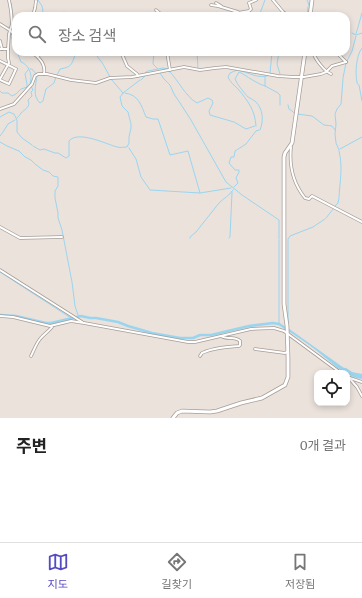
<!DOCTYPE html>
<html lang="ko">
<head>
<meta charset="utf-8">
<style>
  body { margin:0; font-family:Literata,"Noto Sans KR",serif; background:#f6f6f6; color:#222 }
  .controls { position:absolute; right:12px; bottom:12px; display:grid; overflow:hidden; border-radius:8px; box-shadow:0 2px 6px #0003 }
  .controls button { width:36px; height:36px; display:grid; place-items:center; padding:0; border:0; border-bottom:1px solid #e0e0e0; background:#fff; color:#222; font:20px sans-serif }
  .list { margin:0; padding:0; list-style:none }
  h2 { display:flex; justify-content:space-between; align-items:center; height:52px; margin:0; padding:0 16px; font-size:17px }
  h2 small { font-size:13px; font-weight:400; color:#767676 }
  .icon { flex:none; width:22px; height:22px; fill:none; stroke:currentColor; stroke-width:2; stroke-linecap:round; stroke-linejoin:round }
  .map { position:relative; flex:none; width:362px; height:418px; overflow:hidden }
  .search { position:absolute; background:#fff; box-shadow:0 2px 6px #0003; left:12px; right:12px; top:12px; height:44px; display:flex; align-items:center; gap:10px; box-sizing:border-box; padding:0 14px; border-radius:12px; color:#767676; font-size:15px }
  .sheet { height:124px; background:#fff }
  nav { display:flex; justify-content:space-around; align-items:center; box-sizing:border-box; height:56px; border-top:1px solid #e0e0e0; background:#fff; font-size:11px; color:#767676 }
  nav a { display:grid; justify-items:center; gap:2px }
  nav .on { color:#544ac2 }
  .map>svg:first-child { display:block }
</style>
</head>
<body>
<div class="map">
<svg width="362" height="418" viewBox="0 0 362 418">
  <rect width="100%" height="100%" fill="#ebe2dc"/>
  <path fill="#9ad5f0" d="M288,328L344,368H346L352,372L362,374V379C345,377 330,361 317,351C308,344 298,337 288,331Z"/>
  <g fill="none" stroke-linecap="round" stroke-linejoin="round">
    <g stroke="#9ad5f0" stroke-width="1">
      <path d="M38,0L42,6L43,11L40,15"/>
      <path d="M307,0L308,2L309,6"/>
      <path d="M11,3L13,15V24"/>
      <path d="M35,11L40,16"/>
      <path d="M64,12V16"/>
      <path d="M145,16V14L148,12L152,16"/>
      <path d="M259,16L265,0"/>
      <path d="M307,16L308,7"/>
      <path d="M11,33V38L16,43"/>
      <path d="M352,33L356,35L362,33"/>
      <path d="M356,34L362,13"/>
      <path d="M16,46L15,51L18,54L21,62C27,64 31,71 31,77"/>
      <path d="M362,48C356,55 355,74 357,82C357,84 358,84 359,85C360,90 361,96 362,101"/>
      <path d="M87,52L93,54L95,53L97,54V56L103,64L110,77"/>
      <path d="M103,52H110L116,54L119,52"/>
      <path d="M154,52L153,64L158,69"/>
      <path d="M197,52L198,68"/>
      <path d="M279,52L277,64L280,74"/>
      <path d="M347,61L352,51L356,36"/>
      <path d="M30,69H32L36,74"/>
      <path d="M169,71C179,81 185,96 197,103L208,98L212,100L213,103L209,111L210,115L234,122L246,129L255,126"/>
      <path d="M145,73L146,72L148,71L163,68L168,69"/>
      <path d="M160,73L164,79L170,85L174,94L180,103L191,120L226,182L242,195L279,220V239"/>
      <path d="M270,74L272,52"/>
      <path d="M37,75C36,85 32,96 40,103L43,101L46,89L54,83L56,77"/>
      <path d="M57,75L60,69C73,67 72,63 76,52"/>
      <path d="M343,78L346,63"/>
      <path d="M111,79L123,93"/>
      <path d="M141,80L146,75"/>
      <path d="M30,85L31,78"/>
      <path d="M265,86V77"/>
      <path d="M0,91L2,93H8L12,96L16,94L21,89L27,87V84L25,74L28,70"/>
      <path d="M125,93C139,95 141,105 146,117L153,119H158L170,155L188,151L200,193"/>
      <path d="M288,105L289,109L292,111L295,114"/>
      <path d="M297,114L312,116L324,125L332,126L335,130"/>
      <path d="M0,117L9,112L14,114L17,120V132L22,138L32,145"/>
      <path d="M17,118C19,116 20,115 21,113C25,109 31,107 28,100L32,96L31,92L33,90L31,86"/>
      <path d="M256,126C255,110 248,101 238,89C234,85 230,82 228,77L230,73L237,70C248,72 259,80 270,75"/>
      <path d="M260,130C264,121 263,109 256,102C254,100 251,99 248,97C244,93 237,84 235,79L239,72C246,75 251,80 258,83C261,85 264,85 267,87C271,89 274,91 278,93L280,95V105"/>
      <path d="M0,136L3,132L8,124L15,120"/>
      <path d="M0,142L7,146L19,151L25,157L31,160L35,164L43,170L49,172L53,176L58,177V186L55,191V198L58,213V218L62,230L72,282L75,306L78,315L81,316"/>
      <path d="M33,146L40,150L44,149L55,153H58L66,158L69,156V141C78,130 106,144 117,147C121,148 124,147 127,147L129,143V137L131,128V124L128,112L122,106L120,97L123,93L140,80"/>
      <path d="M129,148L136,159L141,177L150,190L200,193L231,188"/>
      <path d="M340,149L362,137"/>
      <path d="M339,150L336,143L335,134L336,124L335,114L337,109L341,104L343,79"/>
      <path d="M339,151C343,167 340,180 339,197"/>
      <path d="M234,187L238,183L236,178L239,172V170H235L229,163L231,157H234L235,151L246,144L256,131L259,130"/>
      <path d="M335,206L338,203L339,198"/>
      <path d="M326,218L334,208"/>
      <path d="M190,238V237L196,232L219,203C224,198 229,196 233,190"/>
      <path d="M229,238L230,237L232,192"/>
      <path d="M279,240V324"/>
      <path d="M0,272L71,318"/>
      <path d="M288,323V239L290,236L313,227L325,219"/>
    </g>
    <path stroke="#9ad5f0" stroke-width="2.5" d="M0,315L16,316L46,323H51L81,316L90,318H96L118,322L128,326L152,333L180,338H193L200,335H211L249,326L273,323L279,324L287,329"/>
    <g stroke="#a69d97" stroke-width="3.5">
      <g id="minor">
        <path d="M273,0L283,12L289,16"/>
        <path d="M216,3L221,6"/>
        <path d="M211,5L218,6L238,12"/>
        <path d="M156,10L163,16"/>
        <path d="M158,14L159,16"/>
        <path d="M33,16L35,8L36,1"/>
        <path d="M221,16L249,11L251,9L249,3L256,0"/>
        <path d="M245,16L247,12"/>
        <path d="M0,24L11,31L16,38"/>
        <path d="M0,41L2,49"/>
        <path d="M0,49H8L9,34L12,24L11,11L9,0"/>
        <path d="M31,52C39,57 46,64 44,74"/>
        <path d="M121,52L127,66L137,74L138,76"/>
        <path d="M167,52L170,70"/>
        <path d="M313,52C315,59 324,71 331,74"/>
        <path d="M336,52L346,62"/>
        <path d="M38,57L40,52"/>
        <path d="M0,61L16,69L9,84L0,80"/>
        <path d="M0,79L9,63L8,58V49"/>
        <path d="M0,109L14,104L32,84L35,76L38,74H47L71,80L96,83L110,78L132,77L184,67L200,70L215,68L226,67L278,76L293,77H304L321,74L326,72L332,66L346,62"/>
        <path d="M291,147C289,166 293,183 305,198L309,199L312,196L362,222"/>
        <path d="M0,227L20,238L62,237"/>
        <path d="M0,270L82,322"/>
        <path d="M0,316L13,317L50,326L71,321L84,323L188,342H195L251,329L274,328L284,331L295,339L341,373"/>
        <path d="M255,349L285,353L287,352"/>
        <path d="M31,356C34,350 36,344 40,339C44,334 48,332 52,327"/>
        <path d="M200,356L202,353C213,348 226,347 239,346L240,345V341C235,336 227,340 221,336"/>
        <path d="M347,377L362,382"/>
        <path d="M350,379L357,387L362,396"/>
      </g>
    </g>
    <g stroke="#a69d97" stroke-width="4.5">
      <g id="major">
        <path d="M310,16L312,0"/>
        <path d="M173,418L177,413L182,411L210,412L217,411L241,403L262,398L285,385L288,377V358L287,326L284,304V157L285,153L292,143L305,52"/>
      </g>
    </g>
    <use href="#minor" stroke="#fff" stroke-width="2"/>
    <use href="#major" stroke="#fff" stroke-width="3"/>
  </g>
</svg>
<div class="controls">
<button><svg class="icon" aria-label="locate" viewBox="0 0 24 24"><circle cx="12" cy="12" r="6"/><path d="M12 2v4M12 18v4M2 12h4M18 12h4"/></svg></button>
</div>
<div class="search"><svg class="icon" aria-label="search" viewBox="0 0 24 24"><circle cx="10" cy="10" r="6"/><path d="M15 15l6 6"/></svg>장소 검색</div>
</div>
<section class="sheet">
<h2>주변<small>0개 결과</small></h2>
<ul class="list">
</ul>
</section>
<nav>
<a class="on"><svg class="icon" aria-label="map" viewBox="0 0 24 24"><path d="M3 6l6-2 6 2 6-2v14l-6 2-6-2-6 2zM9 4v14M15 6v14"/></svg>지도</a>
<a><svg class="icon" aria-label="directions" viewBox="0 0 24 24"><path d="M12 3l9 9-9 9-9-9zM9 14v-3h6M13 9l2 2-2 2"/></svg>길찾기</a>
<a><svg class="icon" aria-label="saved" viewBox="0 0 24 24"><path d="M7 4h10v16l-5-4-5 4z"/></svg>저장됨</a>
</nav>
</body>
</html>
